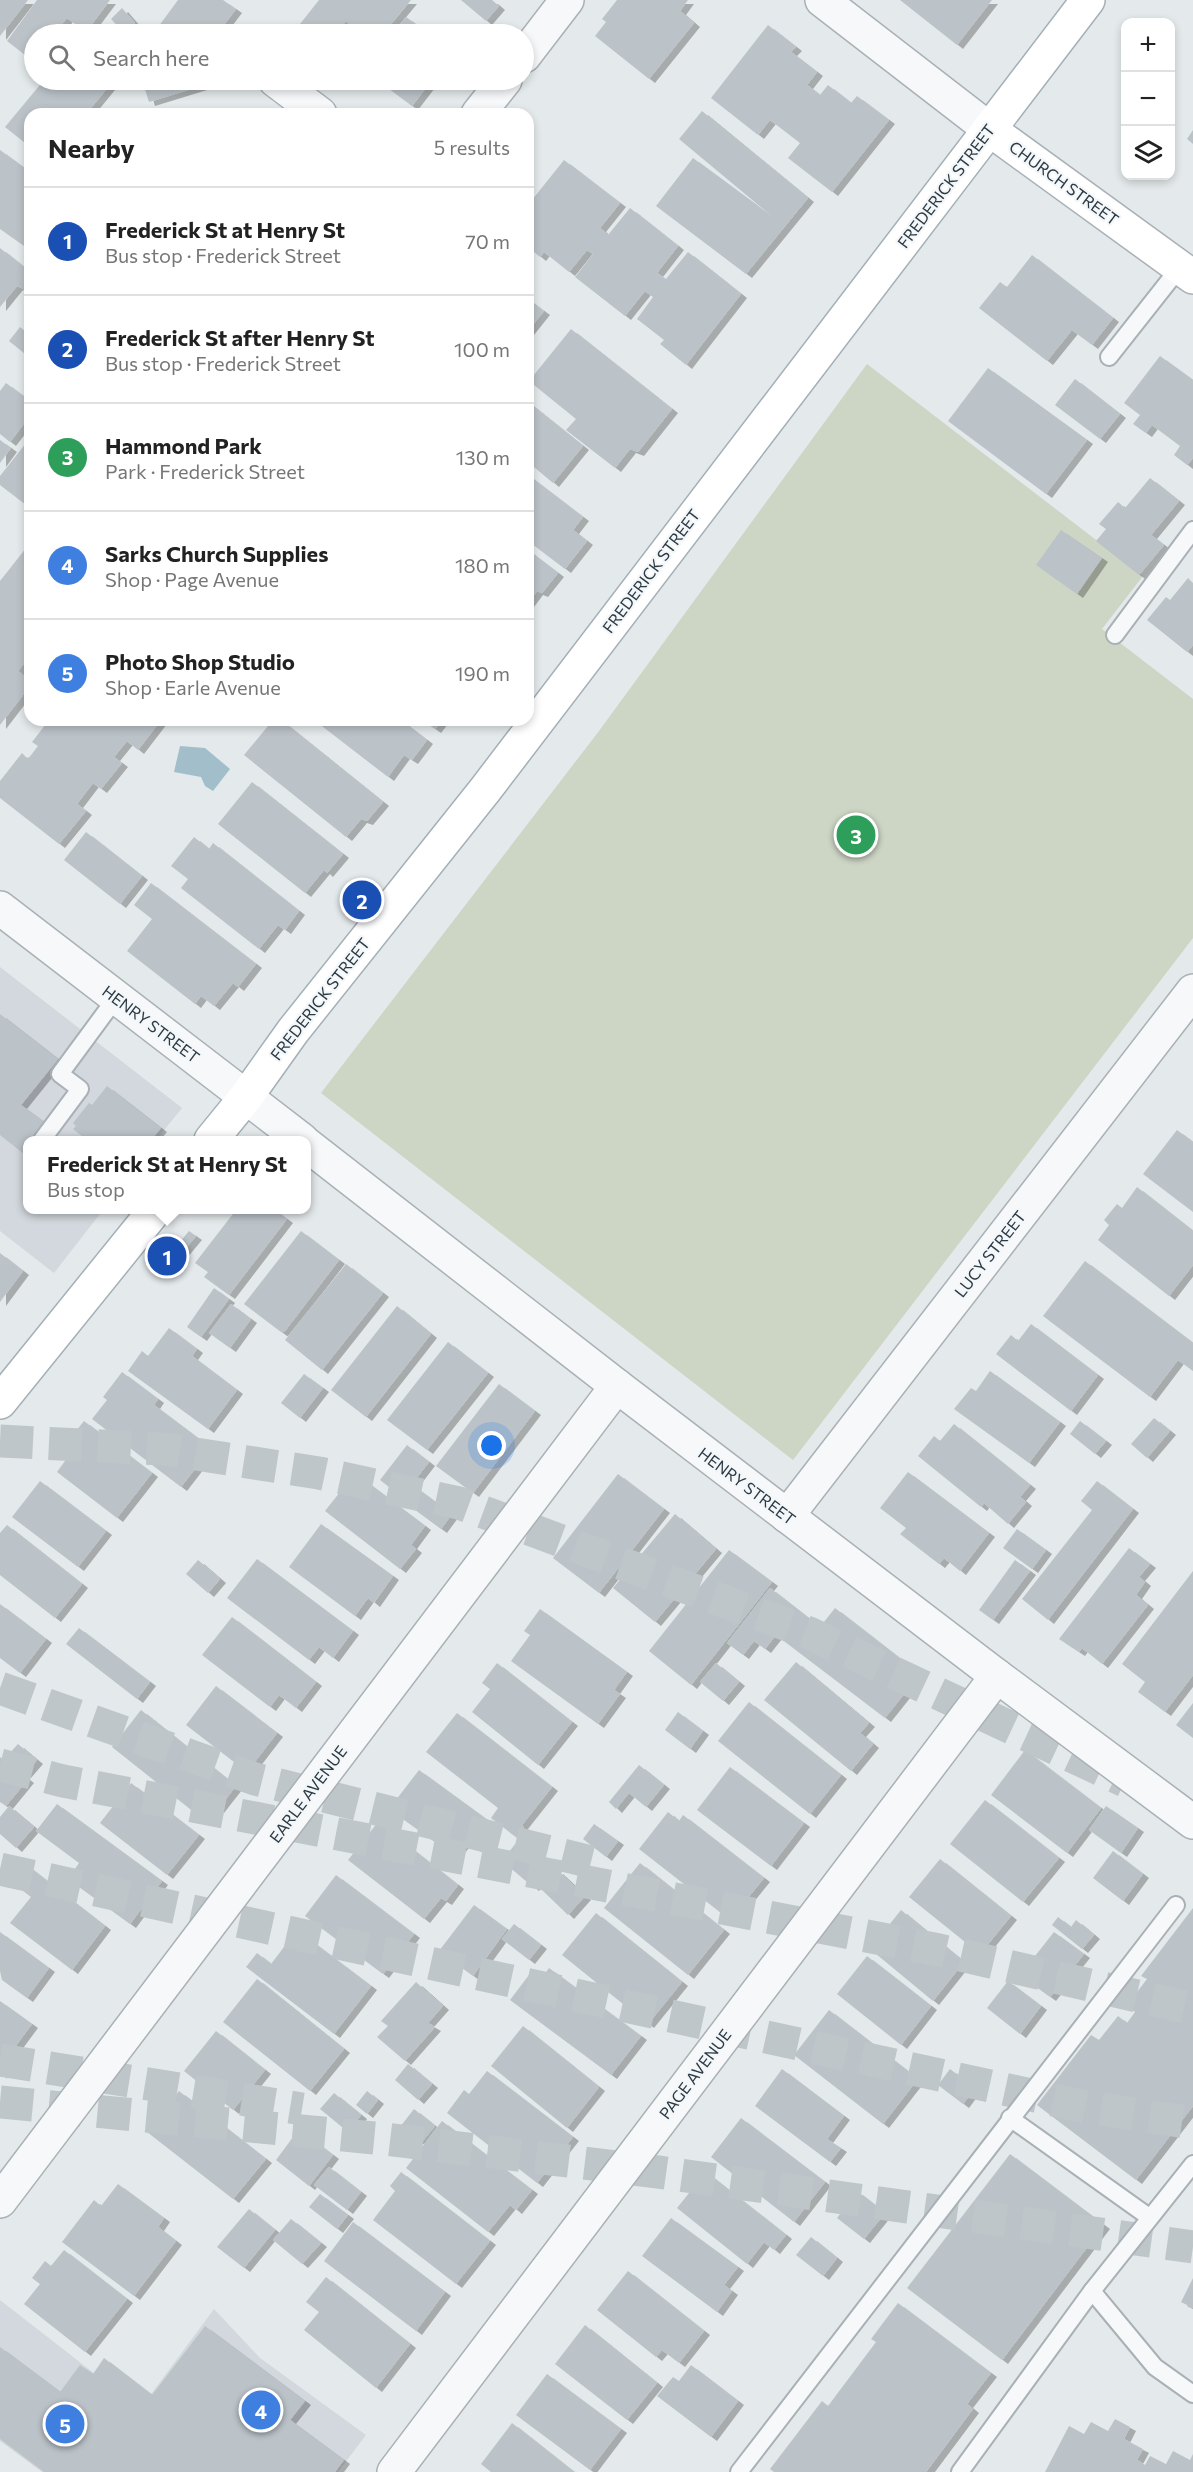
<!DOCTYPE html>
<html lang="en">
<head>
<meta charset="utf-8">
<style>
  body { margin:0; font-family:Commissioner,sans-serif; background:#f6f6f6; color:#222 }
  .controls { position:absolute; right:18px; top:18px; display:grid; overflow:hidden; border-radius:12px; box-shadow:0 3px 9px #0003 }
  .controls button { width:54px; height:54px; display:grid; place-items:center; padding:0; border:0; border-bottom:2px solid #e0e0e0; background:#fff; color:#222; font:30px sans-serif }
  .you { position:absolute; left:492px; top:1446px; width:21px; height:21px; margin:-15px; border:4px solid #fff; border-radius:50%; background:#1a73e8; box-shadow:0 0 0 9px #1a73e833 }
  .badge { display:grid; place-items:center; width:39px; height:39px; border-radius:50%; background:#cb4e7e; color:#fff; font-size:20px; font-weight:700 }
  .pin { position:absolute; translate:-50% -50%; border:3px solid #fff; box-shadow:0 2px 6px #0006 }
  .popup { position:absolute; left:23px; top:1136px; width:288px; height:78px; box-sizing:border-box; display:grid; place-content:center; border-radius:12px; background:#fff; filter:drop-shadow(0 2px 4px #0005); font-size:20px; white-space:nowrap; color:#767676 }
  .popup b { font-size:22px; color:#222 }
  .popup::after { content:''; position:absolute; left:50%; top:100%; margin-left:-12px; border:12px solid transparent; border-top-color:#fff }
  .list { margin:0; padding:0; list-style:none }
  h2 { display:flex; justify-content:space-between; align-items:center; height:78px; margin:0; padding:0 24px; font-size:26px }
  h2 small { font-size:20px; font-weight:400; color:#767676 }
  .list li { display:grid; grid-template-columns:39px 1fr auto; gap:18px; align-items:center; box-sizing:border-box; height:108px; padding:0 24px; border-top:2px solid #e0e0e0 }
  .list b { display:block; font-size:22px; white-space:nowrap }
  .list p { margin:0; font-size:20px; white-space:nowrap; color:#767676 }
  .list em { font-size:20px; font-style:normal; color:#767676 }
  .icon { flex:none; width:33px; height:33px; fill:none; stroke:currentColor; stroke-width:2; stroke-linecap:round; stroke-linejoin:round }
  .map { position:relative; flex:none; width:1193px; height:2472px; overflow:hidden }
  .search { position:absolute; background:#fff; box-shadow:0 3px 9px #0003; left:24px; top:24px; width:510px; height:66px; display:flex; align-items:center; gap:15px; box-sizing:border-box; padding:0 21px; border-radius:33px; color:#767676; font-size:22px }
  .panel { position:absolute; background:#fff; box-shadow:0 3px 9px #0003; left:24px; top:108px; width:510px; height:618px; border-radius:18px }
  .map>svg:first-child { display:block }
</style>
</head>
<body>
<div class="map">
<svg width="1193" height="2472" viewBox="0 0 1193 2472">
  <defs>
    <filter id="shadow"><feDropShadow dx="6" dy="4" stdDeviation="0" flood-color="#0004"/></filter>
  </defs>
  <rect width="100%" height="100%" fill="#e4e9eb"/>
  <g fill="#d2d8dd">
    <path d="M0,967L182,1108L156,1140H27V1210H103L54,1273L0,1231Z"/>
    <path d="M0,2300L140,2409L214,2309L260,2358L366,2435L338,2472H42L0,2441Z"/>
  </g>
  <path fill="#cdd5c5" d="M867,364L1143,576L1102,629L1193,699V938L793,1460L321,1093L599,731Z"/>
  <path fill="#a1beca" d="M180,746L205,748L230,769L213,791L205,786L201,777L174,772Z"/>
  <g fill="#bbc3c9" filter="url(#shadow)">
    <path d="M0,0H28L0,36Z"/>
    <path d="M37,0H110L86,32L67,18L54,34H34V62L7,41Z"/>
    <path d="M178,0H223L236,9L217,34H153Z"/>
    <path d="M319,0H411L383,34H348L353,27L346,21L335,34H302L296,29Z"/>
    <path d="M461,0H492L499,6L486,21Z"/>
    <path d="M617,0H688L680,11L694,23L649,79L595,36L606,22L602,19Z"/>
    <path d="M900,0H992L957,45Z"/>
    <path d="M122,8L135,23L124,33L111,19Z"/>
    <path d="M406,17L430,34H393Z"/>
    <path d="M768,25L796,47L791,52L817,72L807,85L820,95L828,85L851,103L857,96L889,120L832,192L788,158L800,143L770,120L758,135L711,98Z"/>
    <path d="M44,80H114L86,114H30V147L5,127Z"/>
    <path d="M142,80H210L211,83L149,102Z"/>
    <path d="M377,80H432L412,106Z"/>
    <path d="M149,108L151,114H130V113Z"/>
    <path d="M702,111L808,198L746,274L656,206L693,158L774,218L679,139Z"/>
    <path d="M1193,130V144L1187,139Z"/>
    <path d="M0,150L30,172V250L0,229Z"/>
    <path d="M564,160L620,203L600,228L608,235L630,208L678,246L657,273L666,279L688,252L741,294L686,365L660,344L664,340L637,319L653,297L645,291L625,316L575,277L593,254L587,250L569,272L544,252L540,257L528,247V205Z"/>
    <path d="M0,248L30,272V285L26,290L17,286L0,307Z"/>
    <path d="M1032,255L1113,318L1092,345L1072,330L1047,361L979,308L1000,282L1007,287Z"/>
    <path d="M528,299L544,311L528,331Z"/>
    <path d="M20,327L30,335V358L9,341Z"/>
    <path d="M571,329L672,409L638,452L630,449L615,468L566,430L576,419L529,381Z"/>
    <path d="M1160,356L1193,380V458L1187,465L1174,455L1180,446L1152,425L1146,433L1133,424L1140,415L1124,403Z"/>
    <path d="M988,368L1087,440L1046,494L948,421Z"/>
    <path d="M1075,379L1120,414L1100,439L1055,405Z"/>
    <path d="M6,383L30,401V416L10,442L0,434V391Z"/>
    <path d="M528,402L583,446L553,483L528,462Z"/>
    <path d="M30,438V508L0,485V476Z"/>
    <path d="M0,440L11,448L0,463Z"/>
    <path d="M528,475L583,517L573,530L587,541L565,569L528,541Z"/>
    <path d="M1150,478L1179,501L1151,535L1164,545L1139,575L1096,541L1106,529L1099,524L1118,502L1125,508Z"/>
    <path d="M1061,530L1102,558L1077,594L1036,565Z"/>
    <path d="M30,543V656L18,671L30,681V686L0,725V581Z"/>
    <path d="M528,550L558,573L542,593L537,591L528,603Z"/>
    <path d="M1188,578L1193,583V645L1187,652L1147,620L1166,597L1170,600Z"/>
    <path d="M49,720H161L138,750L127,741L114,757L122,763L101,789L93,783L77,804L86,811L59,844L0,798V781L22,753L28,759L38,746L32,742Z"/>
    <path d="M273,720H281L383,802L367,821L361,819L346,837L244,755Z"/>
    <path d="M314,720H401L427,740L412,760L404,755L388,777Z"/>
    <path d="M422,720H442L435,729Z"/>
    <path d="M252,782L343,854L327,873L324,870L305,893L218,824Z"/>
    <path d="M86,832L142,876L120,904L64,860Z"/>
    <path d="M194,837L209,849L213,843L299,911L285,930L278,925L259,949L181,888L188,879L171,866Z"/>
    <path d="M151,883L256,964L238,987L233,983L214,1006L201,996L195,1004L127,951L152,919L134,905Z"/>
    <path d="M0,1014L58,1059L21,1105L47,1124L34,1140H27V1149L24,1154L0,1135Z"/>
    <path d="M107,1086L161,1128L151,1140H87L73,1129L76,1126L73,1123L89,1103L92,1105Z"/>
    <path d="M1177,1130L1193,1142V1212L1143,1174Z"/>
    <path d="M1137,1187L1193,1231V1265L1169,1296L1098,1240L1109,1225L1104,1220L1117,1204L1122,1208Z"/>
    <path d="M236,1210H275L287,1219L229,1295L204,1277L208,1272L195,1263Z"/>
    <path d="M189,1231L196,1236L181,1254L175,1248Z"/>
    <path d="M301,1231L339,1260L285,1331L281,1332L244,1304Z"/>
    <path d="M0,1253L23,1271L0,1302Z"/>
    <path d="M1085,1261L1193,1343V1371L1178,1360L1150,1397L1043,1316Z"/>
    <path d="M346,1264L383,1293L322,1370L285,1340Z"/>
    <path d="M214,1288L229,1299L201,1337L187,1327Z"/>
    <path d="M231,1304L251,1319L230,1348L209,1333Z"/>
    <path d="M397,1306L431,1334L366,1417L331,1390Z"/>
    <path d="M1031,1324L1098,1375L1071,1411L996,1354L1011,1335L1018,1341Z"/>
    <path d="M169,1328L197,1349L192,1356L237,1390L208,1429L128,1371L142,1351L148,1356Z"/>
    <path d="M448,1342L488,1373L427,1450L387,1420Z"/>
    <path d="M990,1371L1060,1422L1029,1463L954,1409L971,1388L976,1391Z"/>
    <path d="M122,1372L158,1399L154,1405L211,1448L181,1487L92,1419L107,1400L103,1397Z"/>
    <path d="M304,1374L323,1388L300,1418L281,1403Z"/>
    <path d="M499,1384L535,1411L473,1493L436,1466Z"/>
    <path d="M1154,1418L1170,1431L1147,1458L1131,1444Z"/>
    <path d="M84,1421L152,1473L117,1518L57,1472L70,1454L63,1447Z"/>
    <path d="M1080,1421L1106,1441L1095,1454L1070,1434Z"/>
    <path d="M954,1424L1030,1485L1020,1497L1026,1502L1008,1524L984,1503L981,1507L918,1456L934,1436L940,1441Z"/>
    <path d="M407,1445L429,1462L402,1497L380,1480Z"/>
    <path d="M908,1472L989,1533L960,1571L944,1558L939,1564L900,1534L906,1528L880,1508Z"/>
    <path d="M355,1473L425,1526L411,1545L416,1549L400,1569L325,1511Z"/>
    <path d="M618,1474L664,1509L599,1593L553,1558Z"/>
    <path d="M40,1481L106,1531L78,1567L12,1517Z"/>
    <path d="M1097,1481L1133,1509L1048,1620L1022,1599L1092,1510L1081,1501Z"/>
    <path d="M414,1486L452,1514L441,1529L403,1501Z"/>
    <path d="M675,1514L716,1549L655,1622L613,1588Z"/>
    <path d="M321,1524L393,1576L374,1603L368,1598L355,1616L289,1567Z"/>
    <path d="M7,1525L82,1584L55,1618L0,1575V1533Z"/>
    <path d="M1017,1529L1046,1550L1032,1569L1003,1548Z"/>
    <path d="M1129,1548L1150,1564L1139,1577L1145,1582L1136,1595L1148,1605L1102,1664L1082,1648L1079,1652L1059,1639Z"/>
    <path d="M729,1550L772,1582L691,1685L649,1651Z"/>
    <path d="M257,1559L353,1631L333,1658L319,1647L309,1660L227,1598Z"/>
    <path d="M198,1560L220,1579L208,1593L186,1574Z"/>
    <path d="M1015,1560L1030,1571L993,1620L979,1610Z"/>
    <path d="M1193,1571V1675L1165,1712L1138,1692L1145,1682L1122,1664Z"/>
    <path d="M770,1588L820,1627L835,1608L920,1674L885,1718L776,1635L765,1649L754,1641L743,1655L727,1643Z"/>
    <path d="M0,1604L46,1639L20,1673L0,1658Z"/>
    <path d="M540,1609L627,1672L614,1690L620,1694L598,1724L511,1661L530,1635L524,1631Z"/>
    <path d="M232,1617L316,1682L296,1708L279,1695L270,1707L202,1655Z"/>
    <path d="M79,1628L150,1682L137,1699L66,1644Z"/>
    <path d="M796,1662L869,1723L860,1733L873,1744L851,1771L764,1700Z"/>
    <path d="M497,1663L572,1722L538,1765L472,1712L490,1689L482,1683Z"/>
    <path d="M716,1663L739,1682L723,1701L700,1682Z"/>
    <path d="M216,1686L277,1733L247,1772L186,1725Z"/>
    <path d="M749,1702L841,1775L810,1814L718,1741Z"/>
    <path d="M1193,1703V1738L1176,1725Z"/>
    <path d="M141,1710L236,1786L218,1809L206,1799L195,1813L112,1747Z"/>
    <path d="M678,1712L703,1731L690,1749L665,1730Z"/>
    <path d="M457,1713L552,1787L522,1825L524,1828L517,1838L491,1818L498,1808L426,1752Z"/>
    <path d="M18,1744L37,1760L25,1774L6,1757Z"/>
    <path d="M1025,1750L1101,1808L1067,1853L991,1795Z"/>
    <path d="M0,1757L28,1779L6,1806L0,1802Z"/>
    <path d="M639,1765L664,1785L646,1807L629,1793L616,1809L609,1802Z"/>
    <path d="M730,1767L804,1823L771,1866L697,1810Z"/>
    <path d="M419,1770L493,1824L475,1848L465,1841L454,1856L389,1809Z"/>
    <path d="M131,1783L199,1835L167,1875L100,1823Z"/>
    <path d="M985,1800L1059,1858L1023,1902L950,1844Z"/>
    <path d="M57,1804L162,1881L130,1924L68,1879L79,1863L36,1831Z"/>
    <path d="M9,1806L34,1827L16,1848L0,1834V1817Z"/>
    <path d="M1106,1806L1138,1828L1121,1853L1089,1830Z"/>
    <path d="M668,1812L679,1821L683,1815L764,1878L730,1920L639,1849Z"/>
    <path d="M378,1822L458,1885L446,1901L441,1898L424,1919L348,1860Z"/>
    <path d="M594,1824L618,1841L606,1857L583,1839Z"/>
    <path d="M516,1843L547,1870L533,1887L502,1861Z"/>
    <path d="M1113,1851L1143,1874L1123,1901L1093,1878Z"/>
    <path d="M940,1859L1011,1916L980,1954L909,1897Z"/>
    <path d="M24,1863L105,1926L72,1970L10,1923L31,1897L10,1881Z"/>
    <path d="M640,1863L724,1930L688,1975L604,1908Z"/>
    <path d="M557,1870L585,1896L568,1915L541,1889Z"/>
    <path d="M336,1875L414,1934L383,1974L305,1916Z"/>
    <path d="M474,1905L507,1929L473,1976L439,1951Z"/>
    <path d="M1193,1908V2106L1136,2180L1037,2105L1091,2035L1099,2040L1118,2016L1127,2023L1135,2012L1127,2005L1147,1979L1141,1976Z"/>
    <path d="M901,1910L964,1962L933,2001L870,1949Z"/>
    <path d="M596,1913L682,1982L648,2024L562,1955Z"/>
    <path d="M1058,1917L1071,1927L1076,1920L1094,1935L1082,1949L1052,1925Z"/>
    <path d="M514,1924L541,1945L529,1960L502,1939Z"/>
    <path d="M297,1930L371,1986L334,2034L246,1967L257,1953L271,1964Z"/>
    <path d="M0,1932L49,1968L27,1998L2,1980L0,1971Z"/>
    <path d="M1054,1932L1084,1954L1050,1997L1020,1975Z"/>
    <path d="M867,1956L931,2006L901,2045L837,1994Z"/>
    <path d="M549,1968L641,2036L611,2075L510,2000L529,1975L539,1982Z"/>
    <path d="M257,1979L344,2049L310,2091L223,2022Z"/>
    <path d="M1008,1981L1041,2006L1020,2034L987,2008Z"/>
    <path d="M416,1982L443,2006L428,2023L435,2027L405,2061L377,2037L388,2026L381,2021Z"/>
    <path d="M0,2001L32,2024L12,2051L15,2053L0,2075Z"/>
    <path d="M829,2010L918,2079L883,2124L794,2055Z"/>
    <path d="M523,2026L599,2087L567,2128L491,2066Z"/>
    <path d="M216,2031L265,2070L233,2110L184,2071Z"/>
    <path d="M408,2064L432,2084L418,2100L395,2080Z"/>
    <path d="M782,2069L844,2116L827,2139L841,2148L830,2162L755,2106Z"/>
    <path d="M950,2069L975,2088L963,2104L938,2085Z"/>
    <path d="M487,2071L573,2137L537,2183L447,2113L464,2090L469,2094Z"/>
    <path d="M179,2091L266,2159L233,2199L147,2132Z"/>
    <path d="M367,2091L378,2100L367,2114L356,2105Z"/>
    <path d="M334,2093L361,2115L348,2132L320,2109Z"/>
    <path d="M414,2109L435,2126L421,2143L400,2127Z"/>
    <path d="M741,2118L825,2182L794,2222L711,2157Z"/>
    <path d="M442,2121L532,2190L516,2210L510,2205L488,2232L406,2168Z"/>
    <path d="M299,2129L333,2155L309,2186L276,2160Z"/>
    <path d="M1010,2154L1104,2225L1002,2360L907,2288Z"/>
    <path d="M329,2167L361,2192L347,2210L314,2185Z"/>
    <path d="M401,2172L490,2241L456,2284L373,2220L395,2191L390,2186Z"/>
    <path d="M706,2172L786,2235L774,2250L764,2242L747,2264L677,2208Z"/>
    <path d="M118,2184L164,2218L158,2227L176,2241L134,2296L62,2242L94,2200L101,2206Z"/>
    <path d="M857,2191L885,2213L864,2239L837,2218Z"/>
    <path d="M320,2194L348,2215L337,2229L309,2207Z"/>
    <path d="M249,2209L275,2230L244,2268L217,2247Z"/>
    <path d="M671,2218L738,2267L724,2285L732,2291L717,2312L642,2256Z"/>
    <path d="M291,2219L321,2243L302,2264L273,2240Z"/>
    <path d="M353,2222L445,2292L416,2331L324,2261Z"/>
    <path d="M811,2237L837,2258L823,2276L796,2255Z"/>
    <path d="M64,2250L127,2299L85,2352L24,2304L40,2284L32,2278L45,2261L51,2266Z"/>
    <path d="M628,2271L704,2331L679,2363L662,2350L656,2357L597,2310Z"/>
    <path d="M326,2277L410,2344L376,2388L304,2330L319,2312L306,2302Z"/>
    <path d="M1193,2278V2308L1181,2302Z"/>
    <path d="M898,2303L991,2373L967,2404L973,2409L926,2472H774L770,2469L822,2401L828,2406L876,2342L871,2339Z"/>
    <path d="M585,2325L657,2383L627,2420L555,2364Z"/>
    <path d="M205,2326L305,2401L290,2420L344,2460L335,2472H44L0,2439V2347L60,2392L80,2365L93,2374L104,2358L152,2395Z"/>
    <path d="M691,2365L738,2401L711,2437L657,2396L673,2377L679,2381Z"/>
    <path d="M547,2374L621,2429L590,2470L516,2415Z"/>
    <path d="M1115,2419L1130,2427L1124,2439L1143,2449L1137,2460L1145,2465L1150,2456L1166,2464L1173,2451L1190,2460L1193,2454V2472H1045L1069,2426L1084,2434L1091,2422L1108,2431Z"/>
    <path d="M512,2423L574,2472H491L481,2464Z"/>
  </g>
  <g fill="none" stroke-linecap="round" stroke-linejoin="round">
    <g stroke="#bfc6ca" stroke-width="33" stroke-dasharray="33 16" stroke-linecap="butt">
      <path d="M0,1441L163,1449L319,1473L459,1503L809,1633L1125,1781"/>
      <path d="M0,1688L255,1779L591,1862"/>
      <path d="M0,1765L63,1781L939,1950L1193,2009"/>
      <path d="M0,1869L1086,2107L1193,2123"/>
      <path d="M0,2060L302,2109"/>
      <path d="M0,2102L385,2139L658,2172L1193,2247"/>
    </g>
    <g stroke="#a9b1b6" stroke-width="20">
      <g id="lane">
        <path d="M1109,357L1180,267"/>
        <path d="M1115,635L1193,530"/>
        <path d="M42,1140L80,1089L60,1074L116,998"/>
        <path d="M1010,2118L1149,2217"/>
        <path d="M1092,2291L1155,2367L1193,2394"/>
        <path d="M739,2472L1176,1905"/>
        <path d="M960,2472L1092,2291L1193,2164"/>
      </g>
    </g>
    <g stroke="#a9b1b6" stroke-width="36">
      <g id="street">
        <path d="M822,0L989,129"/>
        <path d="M524,56L567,0"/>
        <path d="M275,80L320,114"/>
        <path d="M478,114L505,80"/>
        <path d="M0,908L302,1140"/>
        <path d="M306,1144L617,1386L997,1676L1193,1822"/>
        <path d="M787,1516L1193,991"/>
        <path d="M0,2201L617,1386"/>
        <path d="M394,2472L997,1676"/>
      </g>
    </g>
    <g stroke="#a9b1b6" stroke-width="36">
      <path id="secondary" d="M989,129L1193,277"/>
    </g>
    <g stroke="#a4b0b7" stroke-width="36">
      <g id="primary">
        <path d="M211,1140L246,1097L293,1031L485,790L1088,0"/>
        <path d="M0,1402L155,1210"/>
      </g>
    </g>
    <use href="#lane" stroke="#f7f8fa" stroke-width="16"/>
    <use href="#street" stroke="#f7f8fa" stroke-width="33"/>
    <use href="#secondary" stroke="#fff" stroke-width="33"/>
    <use href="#primary" stroke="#fff" stroke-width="33"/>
  </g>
  <g text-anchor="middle" stroke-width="4.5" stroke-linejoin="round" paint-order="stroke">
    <g font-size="16" fill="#2c3a44" stroke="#f4f7f9">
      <text transform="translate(1064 183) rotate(36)" y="6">CHURCH STREET</text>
      <text transform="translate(946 186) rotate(-53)" y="6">FREDERICK STREET</text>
      <text transform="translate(651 571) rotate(-53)" y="6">FREDERICK STREET</text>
      <text transform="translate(320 999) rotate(-52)" y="6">FREDERICK STREET</text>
      <text transform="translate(151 1024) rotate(37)" y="6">HENRY STREET</text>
      <text transform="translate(990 1254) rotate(-52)" y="6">LUCY STREET</text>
      <text transform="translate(747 1486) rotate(37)" y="6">HENRY STREET</text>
      <text transform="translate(308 1794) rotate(-53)" y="6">EARLE AVENUE</text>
      <text transform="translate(695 2074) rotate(-53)" y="6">PAGE AVENUE</text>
    </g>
  </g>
</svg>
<div class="controls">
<button>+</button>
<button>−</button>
<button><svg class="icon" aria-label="layers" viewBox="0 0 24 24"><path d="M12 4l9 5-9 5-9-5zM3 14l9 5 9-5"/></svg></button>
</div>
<div class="you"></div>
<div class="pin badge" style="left:167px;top:1256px;background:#1a4fb4">1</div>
<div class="popup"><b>Frederick St at Henry St</b>Bus stop</div>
<div class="pin badge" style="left:362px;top:900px;background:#1a4fb4">2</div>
<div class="pin badge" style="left:856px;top:835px;background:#2e9e5b">3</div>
<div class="pin badge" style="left:261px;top:2410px;background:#3f7fe0">4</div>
<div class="pin badge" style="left:65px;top:2424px;background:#3f7fe0">5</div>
<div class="search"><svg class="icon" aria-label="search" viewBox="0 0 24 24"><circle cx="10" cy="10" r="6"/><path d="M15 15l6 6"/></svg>Search here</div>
<section class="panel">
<h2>Nearby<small>5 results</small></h2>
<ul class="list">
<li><span class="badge" style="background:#1a4fb4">1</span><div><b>Frederick St at Henry St</b><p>Bus stop · Frederick Street</p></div><em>70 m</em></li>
<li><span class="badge" style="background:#1a4fb4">2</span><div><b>Frederick St after Henry St</b><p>Bus stop · Frederick Street</p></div><em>100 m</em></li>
<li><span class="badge" style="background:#2e9e5b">3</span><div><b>Hammond Park</b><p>Park · Frederick Street</p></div><em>130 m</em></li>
<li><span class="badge" style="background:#3f7fe0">4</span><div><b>Sarks Church Supplies</b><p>Shop · Page Avenue</p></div><em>180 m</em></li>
<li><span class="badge" style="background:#3f7fe0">5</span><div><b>Photo Shop Studio</b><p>Shop · Earle Avenue</p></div><em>190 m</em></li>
</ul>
</section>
</div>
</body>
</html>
